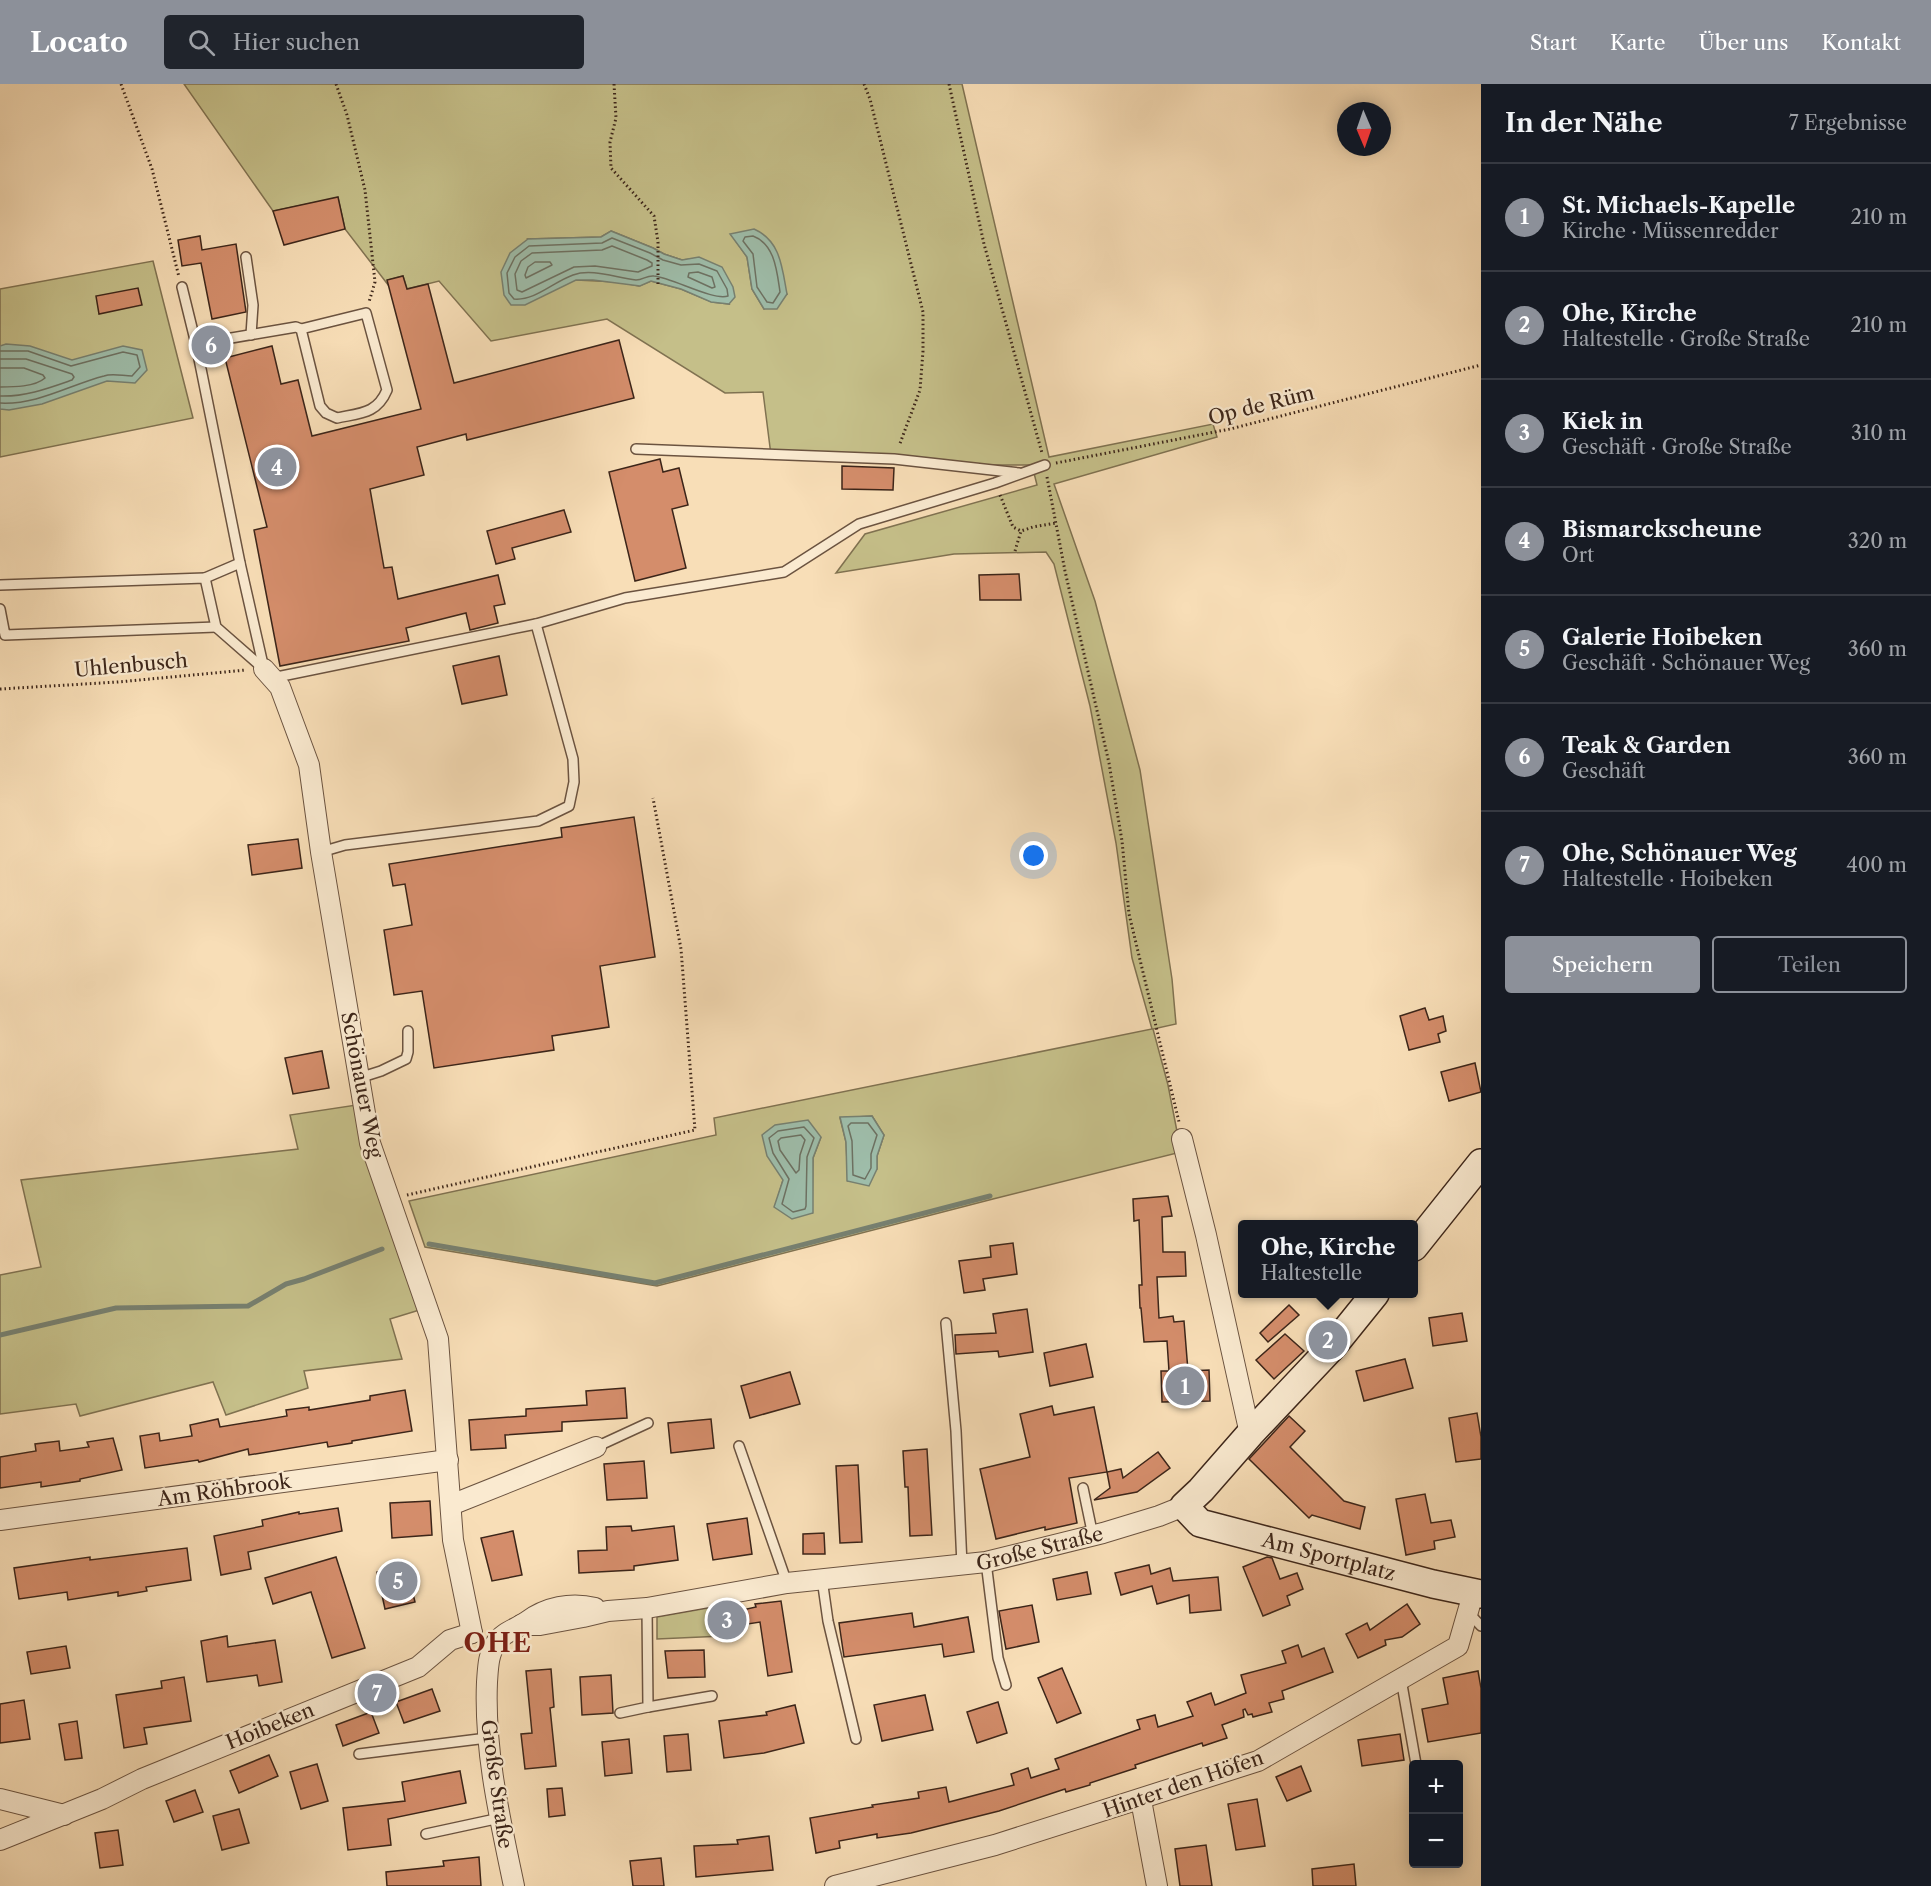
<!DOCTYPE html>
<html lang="de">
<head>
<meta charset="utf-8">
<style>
  body { margin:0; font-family:"Libre Caslon Text",serif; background:#20242c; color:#f1f3f6 }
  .controls { position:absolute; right:18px; bottom:18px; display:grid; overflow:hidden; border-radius:6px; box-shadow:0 3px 15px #0003 }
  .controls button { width:54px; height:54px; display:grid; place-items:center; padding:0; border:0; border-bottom:2px solid #363941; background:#171b24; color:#f1f3f6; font:30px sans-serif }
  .compass { position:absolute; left:1337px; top:18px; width:54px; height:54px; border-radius:50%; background:#171b24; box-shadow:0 3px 15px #0003; rotate:178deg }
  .you { position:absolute; left:1034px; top:772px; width:21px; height:21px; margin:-15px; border:4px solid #fff; border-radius:50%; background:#1a73e8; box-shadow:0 0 0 9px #1a73e833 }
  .badge { display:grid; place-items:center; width:39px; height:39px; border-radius:50%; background:#8c9099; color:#fff; font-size:20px; font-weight:700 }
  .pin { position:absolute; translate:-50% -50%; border:3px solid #fff; box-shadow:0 2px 6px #0006 }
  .popup { position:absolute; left:1238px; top:1136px; width:180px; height:78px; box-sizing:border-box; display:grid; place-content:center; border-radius:6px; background:#171b24; filter:drop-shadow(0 2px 4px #0005); font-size:20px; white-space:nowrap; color:#9ea1a6 }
  .popup b { font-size:22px; color:#f1f3f6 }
  .popup::after { content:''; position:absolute; left:50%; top:100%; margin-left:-12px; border:12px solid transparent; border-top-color:#171b24 }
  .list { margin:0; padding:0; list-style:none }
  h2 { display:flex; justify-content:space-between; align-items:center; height:78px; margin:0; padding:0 24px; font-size:26px }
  h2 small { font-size:20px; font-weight:400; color:#9ea1a6 }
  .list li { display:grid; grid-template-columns:39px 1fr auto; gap:18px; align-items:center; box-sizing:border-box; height:108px; padding:0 24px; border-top:2px solid #363941 }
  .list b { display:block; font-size:22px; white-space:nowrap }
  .list p { margin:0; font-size:20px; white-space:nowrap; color:#9ea1a6 }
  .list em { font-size:20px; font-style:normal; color:#9ea1a6 }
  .actions { display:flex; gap:12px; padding:18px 24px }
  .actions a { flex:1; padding:14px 0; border:2px solid #8c9099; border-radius:6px; text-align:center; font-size:21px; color:#8c9099 }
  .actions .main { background:#8c9099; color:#fff }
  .icon { flex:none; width:33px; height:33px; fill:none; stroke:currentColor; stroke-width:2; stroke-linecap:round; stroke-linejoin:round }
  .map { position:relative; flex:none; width:1481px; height:1802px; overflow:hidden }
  header { display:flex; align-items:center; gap:36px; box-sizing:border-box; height:84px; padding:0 30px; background:#8c9099; color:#fff }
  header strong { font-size:28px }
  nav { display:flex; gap:33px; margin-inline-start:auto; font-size:21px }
  .search { width:420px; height:54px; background:#20242c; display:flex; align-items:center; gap:15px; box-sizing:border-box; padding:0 21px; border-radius:6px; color:#9ea1a6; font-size:22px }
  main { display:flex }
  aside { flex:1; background:#171b24 }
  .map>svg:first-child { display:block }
</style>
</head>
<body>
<header>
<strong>Locato</strong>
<div class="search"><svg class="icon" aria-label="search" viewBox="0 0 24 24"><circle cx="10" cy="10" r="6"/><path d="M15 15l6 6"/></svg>Hier suchen</div>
<nav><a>Start</a><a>Karte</a><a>Über uns</a><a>Kontakt</a></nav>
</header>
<main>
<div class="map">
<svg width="1481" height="1802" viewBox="0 0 1481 1802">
  <rect width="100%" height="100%" fill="#f8deb7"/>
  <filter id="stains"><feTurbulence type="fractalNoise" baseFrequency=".00333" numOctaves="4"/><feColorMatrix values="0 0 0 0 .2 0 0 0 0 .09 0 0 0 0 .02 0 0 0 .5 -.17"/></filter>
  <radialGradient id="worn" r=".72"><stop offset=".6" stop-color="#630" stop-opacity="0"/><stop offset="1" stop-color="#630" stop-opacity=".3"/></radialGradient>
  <g fill="#c5bf89" stroke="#807251" stroke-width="1.5" fill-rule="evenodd">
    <path d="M184,0H962L1049,373L1213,340L1217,353L1054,400L1095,517L1140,686L1172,895L1176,940L1153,945L1168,1001L1181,1068L993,1115L657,1202L425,1163L409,1117L716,1051L714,1034L1152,945L1132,874L1116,759L1090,622L1054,480L1046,468L954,470L836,489L865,450L1037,401L1032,381H942L771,371L763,308L725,309L607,235L491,257L439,197L407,205L403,192L388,196L389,202L345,145L338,114L273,127ZM611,147L653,164L664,170L682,176L699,174L729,220L712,218L681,205L651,197L639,202L618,198L576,196L528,155L601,153ZM731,150L787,210L764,225L752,205L747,173ZM872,1032L884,1051L877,1072V1085L848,1097L846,1058L840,1034ZM821,1053L813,1074L812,1129L775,1123L783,1096Z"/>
    <path d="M153,177L193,334L0,373V205Z"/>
    <path d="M363,1020L426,1224L390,1235L402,1275L304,1287L308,1304L226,1331L213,1298L80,1332L76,1320L0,1330V1191L41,1183L21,1096L298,1065L290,1031Z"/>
    <path d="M719,1522L723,1552L657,1555V1533Z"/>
  </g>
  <g fill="#9ebdaa" stroke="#778070" stroke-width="1.5">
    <path d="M754,145C781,157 782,184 787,210L777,225H764L752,205L747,173L730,150Z"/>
    <path d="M611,147L653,164L664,170L682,176L699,173L722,183L733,203L735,213L729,220L711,218L681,205L651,197L640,202L593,196H576L525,221H511L504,211L501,188L510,169L528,155L601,153Z"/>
    <path d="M6,260L30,262L72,276L123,262L142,266L147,286L135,299L107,297L42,320L9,326L0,325V262Z"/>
    <path d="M872,1032L884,1051L877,1072V1085L869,1102L847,1097L846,1058L840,1033Z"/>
    <path d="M808,1036L821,1053L813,1074V1129L792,1135L774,1123L783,1096L767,1072L762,1051L775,1041Z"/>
  </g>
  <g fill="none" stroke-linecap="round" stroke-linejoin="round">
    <g stroke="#6d7162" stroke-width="1.5">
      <path d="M753,152C775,160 777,188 780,208L773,219L767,218L757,203L753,170L743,157L745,153Z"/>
      <path d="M612,154L650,169L663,176L681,181L699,180L717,187L727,205L728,212C713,217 673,194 654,192C647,191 643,196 636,196C616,194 592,184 573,191C553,198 535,217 514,215L509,209L507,189L515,173L529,162L602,159Z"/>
      <path d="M612,162L647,176L652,179V182L638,188L595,182L574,183L522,208L517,206L515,190L521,177L532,169L602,166Z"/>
      <path d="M535,178H550L552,181L526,194L525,191L528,183Z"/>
      <path d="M698,188L712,193L715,203L712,204L688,193L689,189Z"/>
      <path d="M0,267H28L71,282L123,268L137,271L140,283L132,292C123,292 112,289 104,292C69,301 38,321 0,319"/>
      <path d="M0,275H26L72,290L74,293L72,296C49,304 25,313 0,312"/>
      <path d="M0,284H24L43,291L45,294C35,303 13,303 0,303"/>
      <path d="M851,1039H868L877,1051L871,1070V1084L865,1095L853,1091L852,1057L848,1042Z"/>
      <path d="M804,1043L814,1054L807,1073L806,1122L805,1125L793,1128L782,1120L789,1095L773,1069L769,1054L778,1047Z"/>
      <path d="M801,1051L805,1056L800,1071L799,1086L796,1089L780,1066L778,1057L781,1054Z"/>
    </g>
    <g stroke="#778070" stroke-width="5">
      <path d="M429,1160L655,1199L990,1112"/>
      <path d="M0,1251L116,1224L248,1222L286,1200L304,1195L382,1165"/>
    </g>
  </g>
  <g fill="#d48d6b" stroke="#3c2519" stroke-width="1.5">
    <path d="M338,113L345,145L284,161L273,127Z"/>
    <path d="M200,152L202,166L236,160L246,228L212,235L201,179L182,182L178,156Z"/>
    <path d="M403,192L407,205L428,200L454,299L619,256L634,314L467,356L466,350L417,363L424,391L370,405L384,484L392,483L398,515L498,491L505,520L494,522L498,539L470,546L466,529L406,544L409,557L280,582L254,446L267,443L225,274L272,262L281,300L298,296L312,352L421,325L387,196Z"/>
    <path d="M138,204L142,221L99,230L96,212Z"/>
    <path d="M660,375L663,388L679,384L688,421L672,425L686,484L635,497L609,388Z"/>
    <path d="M842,382L894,384L893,406L842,405Z"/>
    <path d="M564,426L571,448L512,464L515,475L496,480L487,447Z"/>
    <path d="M1019,490L1021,516H980L979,491Z"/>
    <path d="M499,572L507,611L462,620L453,582Z"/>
    <path d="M634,733L655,873L600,882L609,943L552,952L554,966L434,984L422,907L394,911L384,846L412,841L405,800L393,802L389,780L562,753L561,744Z"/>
    <path d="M298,755L302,784L252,791L248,761Z"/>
    <path d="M1425,924L1429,936L1443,932L1446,947L1438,950L1440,958L1409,966L1400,932Z"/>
    <path d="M322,967L329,1004L293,1010L285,974Z"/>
    <path d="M1475,979L1481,1008L1449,1017L1441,988Z"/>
    <path d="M1168,1112L1172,1132L1162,1133L1163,1168H1185L1186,1192L1157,1193L1159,1234L1173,1232L1174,1238L1184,1237L1188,1287L1209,1286L1210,1317L1162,1318L1161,1287H1169L1167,1257L1144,1258L1141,1224H1140L1139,1201H1142L1139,1136L1134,1137L1133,1115Z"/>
    <path d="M1013,1159L1017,1190L983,1195L985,1206L964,1209L959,1177L991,1173L990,1162Z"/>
    <path d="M1289,1221L1299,1231L1268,1258L1260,1249Z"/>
    <path d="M1027,1225L1033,1268L999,1273L998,1267L956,1270L955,1251L996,1249L993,1230Z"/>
    <path d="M1462,1229L1467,1257L1433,1262L1429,1234Z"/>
    <path d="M1285,1250L1304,1267L1274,1295L1256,1276Z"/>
    <path d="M1086,1260L1093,1293L1050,1302L1044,1269Z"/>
    <path d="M1405,1275L1413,1304L1364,1317L1356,1287Z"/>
    <path d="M790,1288L800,1320L750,1334L741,1302Z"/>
    <path d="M625,1304L627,1334L562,1338V1347L505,1351L506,1364L471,1366L469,1336L526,1332V1325L587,1321L586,1307Z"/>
    <path d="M405,1306L412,1347L352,1357V1359L328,1363L327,1358L249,1371L248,1365L199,1378L198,1376L145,1384L140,1352L159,1349L160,1357L192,1352L190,1341L218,1335L220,1343L287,1332L286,1326L309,1323V1326L370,1316V1312Z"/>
    <path d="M1052,1322L1054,1331L1094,1323L1107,1388L1069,1394L1077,1439L1045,1446V1443L996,1455L980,1385L1030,1373L1020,1330Z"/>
    <path d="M1477,1329L1481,1353V1375L1456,1378L1449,1334Z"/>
    <path d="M1289,1332L1305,1347L1290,1363L1344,1417L1365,1423L1360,1445L1312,1431L1309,1434L1249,1375Z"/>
    <path d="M711,1335L714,1364L671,1369L668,1339Z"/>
    <path d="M113,1354L122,1386L80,1395V1397L41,1403V1398L0,1404V1373L36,1367L35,1360L59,1357L60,1367L89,1363L87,1358Z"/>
    <path d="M927,1365L932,1451L910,1452L908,1403H905L903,1367Z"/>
    <path d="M1158,1368L1170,1384L1137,1408L1094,1416L1110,1404L1107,1388L1121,1385L1123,1394Z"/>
    <path d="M644,1377L647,1414L607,1416L604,1380Z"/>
    <path d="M858,1381L862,1458L840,1459L836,1382Z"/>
    <path d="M1425,1410L1431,1439L1451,1436L1455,1453L1434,1457L1435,1465L1406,1471L1396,1415Z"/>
    <path d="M430,1417L432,1451L392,1454L390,1419Z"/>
    <path d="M338,1424L342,1447L248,1468L251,1485L221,1491L214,1452L263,1442L262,1436L299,1428V1430Z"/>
    <path d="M747,1434L752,1470L713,1476L707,1440Z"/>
    <path d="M631,1442L632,1447L674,1442L678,1476L634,1482V1486L579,1489L578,1467L607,1466L606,1443Z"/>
    <path d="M513,1447L522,1491L492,1497L481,1454Z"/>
    <path d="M824,1449L825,1470H803V1450Z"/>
    <path d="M187,1464L191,1496L146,1503L147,1507L118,1512V1508L68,1516L67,1508L19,1515L14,1484L90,1473V1476Z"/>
    <path d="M336,1473L365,1564L332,1574L311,1508L273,1520L265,1494Z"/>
    <path d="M1267,1473L1272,1474L1280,1495L1297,1489L1303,1505L1287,1512L1290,1521L1263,1532L1243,1483Z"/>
    <path d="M1149,1481L1151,1490L1170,1484L1173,1497L1218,1493L1221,1526L1190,1529L1189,1511L1157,1520L1152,1502L1121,1511L1115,1489Z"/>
    <path d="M406,1482L415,1518L385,1525L377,1488Z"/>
    <path d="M1087,1488L1091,1510L1057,1516L1053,1495Z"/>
    <path d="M781,1517L792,1588L768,1592L760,1538L722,1544L720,1531L756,1523L755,1520Z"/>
    <path d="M1407,1520L1420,1540L1402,1553L1385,1556L1386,1561L1358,1574L1346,1550L1367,1539L1370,1546Z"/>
    <path d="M1032,1521L1039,1558L1006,1565L999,1527Z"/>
    <path d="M912,1529L914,1543L968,1533L974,1568L944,1573L942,1560L844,1573L839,1539Z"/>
    <path d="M227,1552L228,1563L275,1556L282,1598L259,1602L257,1591L207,1598L201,1557Z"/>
    <path d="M1298,1561L1302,1573L1324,1564L1333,1588L1282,1607L1284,1615L1269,1619L1272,1628L1253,1633L1252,1630L1248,1631L1245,1625L1243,1626L1244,1633L1222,1641L1227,1654L1203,1662L1202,1659L1135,1681L1136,1684L1090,1699V1701L1066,1708L1065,1705L999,1727L911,1749L877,1754V1750L839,1757L840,1764L816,1769L810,1734L873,1723L872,1721L919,1714L918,1708L946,1703L949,1718L1014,1701L1011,1690L1028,1684L1031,1694L1059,1685L1055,1675L1140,1645L1137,1636L1155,1631L1158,1643L1193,1632L1187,1618L1211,1609L1215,1621L1246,1609L1241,1591L1286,1579L1282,1567Z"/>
    <path d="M66,1562L70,1584L31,1590L27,1568Z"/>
    <path d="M704,1566L705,1593L668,1594L665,1567Z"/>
    <path d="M1062,1584L1081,1629L1057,1639L1038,1594Z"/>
    <path d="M551,1585L554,1623L550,1624L556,1682L525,1685L521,1650L532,1649L526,1587Z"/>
    <path d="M1478,1587L1481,1604V1649L1428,1658L1422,1625L1448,1620L1443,1594Z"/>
    <path d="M611,1591L613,1629L582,1631L580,1593Z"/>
    <path d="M184,1593L191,1637L144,1644L147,1660L124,1664L116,1611L162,1604L161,1597Z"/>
    <path d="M432,1605L440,1627L404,1639L396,1618Z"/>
    <path d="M925,1611L933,1646L882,1657L874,1621Z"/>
    <path d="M24,1616L30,1655L0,1659V1620Z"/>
    <path d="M998,1618L1007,1649L977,1659L967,1628Z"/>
    <path d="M795,1621L804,1659L764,1669L724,1674L719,1637L767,1631L766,1628Z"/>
    <path d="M371,1628L379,1649L343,1662L336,1641Z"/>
    <path d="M77,1637L82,1674L65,1676L59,1640Z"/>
    <path d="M688,1650L691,1686L667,1688L664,1652Z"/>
    <path d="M1400,1650L1404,1676L1362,1682L1358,1656Z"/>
    <path d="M629,1655L632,1689L605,1692L602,1658Z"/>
    <path d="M269,1671L278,1692L239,1709L230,1687Z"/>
    <path d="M317,1680L328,1717L301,1725L290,1688Z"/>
    <path d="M1301,1682L1311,1707L1287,1717L1276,1693Z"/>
    <path d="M460,1687L466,1719L388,1735L391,1761L348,1766L343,1724L405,1717L402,1698Z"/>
    <path d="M562,1704L565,1731L549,1733L547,1705Z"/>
    <path d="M195,1706L203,1728L174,1738L166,1717Z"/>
    <path d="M1257,1715L1265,1762L1236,1766L1228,1720Z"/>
    <path d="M239,1725L249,1759L222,1766L213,1732Z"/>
    <path d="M118,1746L123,1781L100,1784L95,1749Z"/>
    <path d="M769,1752L773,1786L696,1793L694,1762L738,1760L737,1756Z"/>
    <path d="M1206,1761L1212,1802H1180L1175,1765Z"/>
    <path d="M479,1773L481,1802H387L386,1788L444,1782L443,1777Z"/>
    <path d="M661,1774L664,1802H633L630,1777Z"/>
    <path d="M1354,1780L1356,1802H1313L1312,1785Z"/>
  </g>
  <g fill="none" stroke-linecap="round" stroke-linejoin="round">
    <g stroke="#6b5340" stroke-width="12">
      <g id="lane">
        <path d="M246,173L253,221L251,251"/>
        <path d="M182,203L196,260L240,479L264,585"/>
        <path d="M196,260L296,243L301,245L320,322L326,329L337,334C360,329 377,330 387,306L366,229L301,245"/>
        <path d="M636,365L894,375L1019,389"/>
        <path d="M205,494L240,479"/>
        <path d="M0,501L205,494L216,543L264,585"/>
        <path d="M0,525L5,551L216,543"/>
        <path d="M272,594L536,540L625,514L784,488L859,440L995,399L1045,381"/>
        <path d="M321,768L345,761L538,737L569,722L574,698L573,675L536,540"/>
        <path d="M359,994L381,987L406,975L408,968V947"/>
        <path d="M946,1239L956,1347L962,1481"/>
        <path d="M739,1362L787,1499"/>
        <path d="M596,1363L648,1339"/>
        <path d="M1083,1404L1093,1452"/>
        <path d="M986,1478L998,1574L1006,1601"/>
        <path d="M822,1495L828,1537L856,1655"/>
        <path d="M1468,1528L1481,1542"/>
        <path d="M1401,1595L1416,1680"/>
        <path d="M648,1623L712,1612"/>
        <path d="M620,1629L648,1623L647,1524"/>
        <path d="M359,1670L487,1654"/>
        <path d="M426,1750L500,1734"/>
      </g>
    </g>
    <g stroke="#6b5340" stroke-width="22">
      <g id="street">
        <path d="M264,585L280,603L309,681L321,768L370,1059L438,1255L453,1456L472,1549"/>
        <path d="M1182,1055L1206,1151L1250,1350"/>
        <path d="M451,1421L596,1363"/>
        <path d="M0,1436L448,1376"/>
        <path id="s1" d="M521,1541H540L583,1533L608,1527L647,1524L787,1499L986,1478L1103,1449L1159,1432L1184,1422"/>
        <path d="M0,1715L64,1731"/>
        <path d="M1141,1716L1157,1802"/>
        <path d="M0,1756L102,1715L142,1695L418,1583L450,1556L472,1549"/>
        <path d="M514,1802C500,1735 484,1667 487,1598C488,1585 488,1570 496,1559C503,1548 516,1545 526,1538C546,1523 571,1518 595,1524"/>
        <path d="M835,1802L995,1761L1258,1677L1458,1562L1473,1510"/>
      </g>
    </g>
    <g stroke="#3c2519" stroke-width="30">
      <g id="secondary">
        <path d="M1414,1163L1481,1079"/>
        <path id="s2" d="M1375,1210L1333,1262L1250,1350L1201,1406L1184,1422L1200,1439L1433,1500L1481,1510"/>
      </g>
    </g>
    <g stroke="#3c2519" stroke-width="3" stroke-dasharray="1.5 3" stroke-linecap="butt">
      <path d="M121,0L152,85L179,193"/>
      <path d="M336,0L347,31L365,106L375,198L369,218"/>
      <path d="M614,0L616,34L610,58L611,84L654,132L658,158V203"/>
      <path d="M864,0L870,15L923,228V267L920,306L899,362"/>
      <path d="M949,0L984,160L1042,369"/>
      <path d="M1056,379L1230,345L1481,281"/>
      <path d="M1047,393L1065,487L1109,679L1122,757L1129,830L1179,1038"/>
      <path d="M1000,411L1013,443L1021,447"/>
      <path d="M1015,467L1021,447L1033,443L1056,439"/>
      <path d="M0,605L118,598L246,586"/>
      <path d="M407,1111L695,1046L681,865L653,714"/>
    </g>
    <use href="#lane" stroke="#faead0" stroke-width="9"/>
    <use href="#street" stroke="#faead0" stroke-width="20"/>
    <use href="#secondary" stroke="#faead0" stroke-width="27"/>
  </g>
  <g text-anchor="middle" stroke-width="4.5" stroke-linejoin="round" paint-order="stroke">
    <g font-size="20" fill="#3c2519" stroke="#faead0">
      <text transform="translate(1261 321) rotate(-14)" y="7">Op de Rüm</text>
      <text transform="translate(131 581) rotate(-5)" y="7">Uhlenbusch</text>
      <text transform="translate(362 1001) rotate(79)" y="7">Schönauer Weg</text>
      <text transform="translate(224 1406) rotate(-8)" y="7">Am Röhbrook</text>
      <text dy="7" stroke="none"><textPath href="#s1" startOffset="525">Große Straße</textPath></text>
      <text dy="7" stroke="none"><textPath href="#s2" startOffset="442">Am Sportplatz</textPath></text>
      <text transform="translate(270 1642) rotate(-22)" y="7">Hoibeken</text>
      <text transform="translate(497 1700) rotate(82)" y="7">Große Straße</text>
      <text transform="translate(1183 1700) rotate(-19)" y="7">Hinter den Höfen</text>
    </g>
    <g font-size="26" font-weight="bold" letter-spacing="1.5" fill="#7a1f14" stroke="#faead0">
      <text x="498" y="1568">OHE</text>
    </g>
  </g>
  <rect width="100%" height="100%" filter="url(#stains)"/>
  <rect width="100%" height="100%" fill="url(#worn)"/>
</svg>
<div class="controls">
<button>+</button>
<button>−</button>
</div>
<svg class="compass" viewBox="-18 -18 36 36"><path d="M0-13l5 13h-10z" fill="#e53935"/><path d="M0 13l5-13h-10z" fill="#9ea1a6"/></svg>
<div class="you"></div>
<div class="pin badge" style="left:1185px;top:1302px">1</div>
<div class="pin badge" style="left:1328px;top:1256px">2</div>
<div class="popup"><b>Ohe, Kirche</b>Haltestelle</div>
<div class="pin badge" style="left:727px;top:1536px">3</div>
<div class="pin badge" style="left:277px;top:383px">4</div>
<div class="pin badge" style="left:398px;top:1497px">5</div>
<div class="pin badge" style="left:211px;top:261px">6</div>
<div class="pin badge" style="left:377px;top:1609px">7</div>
</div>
<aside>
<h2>In der Nähe<small>7 Ergebnisse</small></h2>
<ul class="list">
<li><span class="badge">1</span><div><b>St. Michaels-Kapelle</b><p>Kirche · Müssenredder</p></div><em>210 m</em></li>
<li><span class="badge">2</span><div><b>Ohe, Kirche</b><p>Haltestelle · Große Straße</p></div><em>210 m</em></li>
<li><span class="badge">3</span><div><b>Kiek in</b><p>Geschäft · Große Straße</p></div><em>310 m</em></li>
<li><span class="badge">4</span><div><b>Bismarckscheune</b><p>Ort</p></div><em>320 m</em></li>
<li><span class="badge">5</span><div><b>Galerie Hoibeken</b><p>Geschäft · Schönauer Weg</p></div><em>360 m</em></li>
<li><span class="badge">6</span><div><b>Teak &amp; Garden</b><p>Geschäft</p></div><em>360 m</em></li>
<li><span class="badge">7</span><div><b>Ohe, Schönauer Weg</b><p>Haltestelle · Hoibeken</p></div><em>400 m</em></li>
</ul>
<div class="actions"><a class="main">Speichern</a><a>Teilen</a></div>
</aside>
</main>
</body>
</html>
